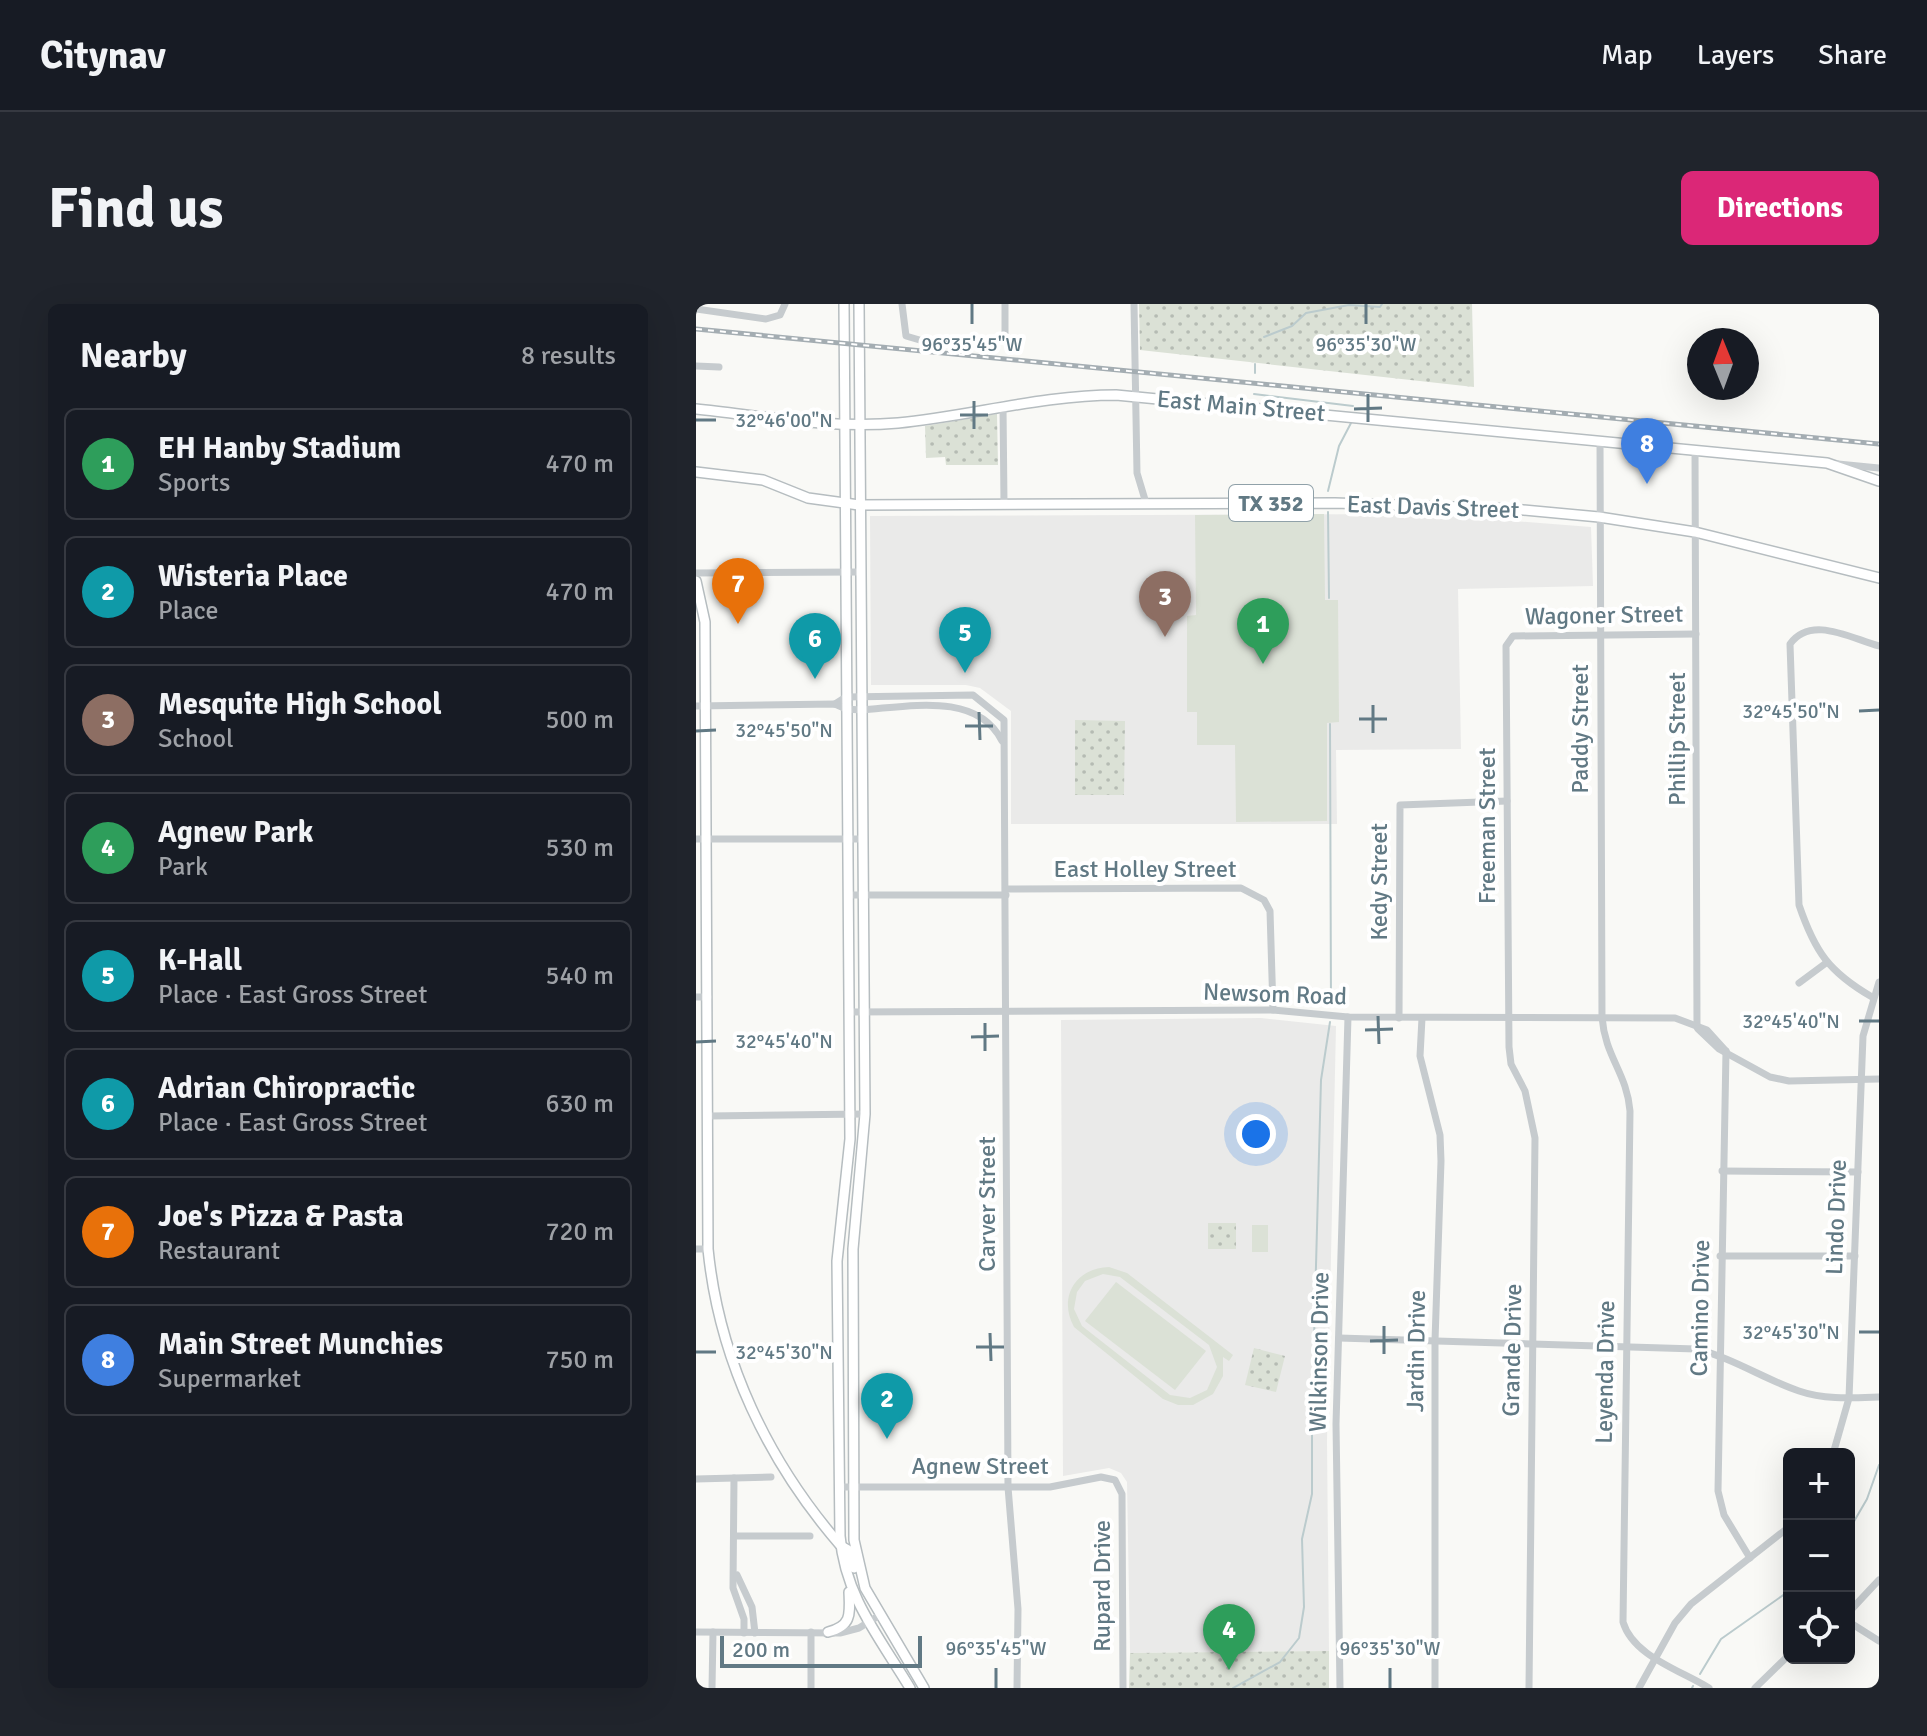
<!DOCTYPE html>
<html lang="en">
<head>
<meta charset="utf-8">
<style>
  body { margin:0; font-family:Signika,sans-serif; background:#20242c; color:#f1f3f6 }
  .controls { position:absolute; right:24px; bottom:24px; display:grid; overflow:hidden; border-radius:12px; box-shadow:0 8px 32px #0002 }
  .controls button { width:72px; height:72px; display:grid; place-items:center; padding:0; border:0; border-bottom:2px solid #363941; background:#171b24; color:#f1f3f6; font:40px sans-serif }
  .compass { position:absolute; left:991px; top:24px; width:72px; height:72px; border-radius:50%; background:#171b24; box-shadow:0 8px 32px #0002; rotate:359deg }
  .scale { position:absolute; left:24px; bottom:20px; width:202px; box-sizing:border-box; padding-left:8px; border:4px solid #617984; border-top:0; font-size:22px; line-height:28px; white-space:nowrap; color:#617984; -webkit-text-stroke:6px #fff; paint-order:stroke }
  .you { position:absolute; left:560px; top:830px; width:28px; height:28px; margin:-20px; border:6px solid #fff; border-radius:50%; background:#1a73e8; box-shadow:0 0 0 12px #1a73e833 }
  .badge { display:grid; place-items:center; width:52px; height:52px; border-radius:50%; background:#db2777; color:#fff; font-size:26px; font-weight:700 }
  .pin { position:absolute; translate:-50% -66px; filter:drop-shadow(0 2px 4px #0008) }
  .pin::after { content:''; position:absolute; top:42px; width:28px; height:24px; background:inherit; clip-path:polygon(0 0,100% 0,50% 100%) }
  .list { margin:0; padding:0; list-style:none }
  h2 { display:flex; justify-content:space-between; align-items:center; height:104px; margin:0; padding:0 32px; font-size:34px }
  h2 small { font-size:26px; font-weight:400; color:#9ea1a6 }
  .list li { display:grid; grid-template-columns:52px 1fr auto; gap:24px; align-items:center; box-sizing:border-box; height:112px; margin:0 16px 16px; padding:0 16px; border:2px solid #363941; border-radius:12px }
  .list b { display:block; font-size:30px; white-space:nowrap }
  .list p { margin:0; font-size:26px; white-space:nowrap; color:#9ea1a6 }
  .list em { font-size:26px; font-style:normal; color:#9ea1a6 }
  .icon { flex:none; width:44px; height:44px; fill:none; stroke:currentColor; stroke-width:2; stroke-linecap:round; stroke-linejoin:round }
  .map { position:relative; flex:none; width:1183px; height:1384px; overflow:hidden; border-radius:12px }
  header { display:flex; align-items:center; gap:48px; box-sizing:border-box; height:112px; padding:0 40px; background:#171b24; border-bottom:2px solid #363941 }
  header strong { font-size:38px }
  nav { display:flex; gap:44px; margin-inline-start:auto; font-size:28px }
  .intro { display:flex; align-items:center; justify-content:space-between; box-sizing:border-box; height:192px; padding:0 48px }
  h1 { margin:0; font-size:56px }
  .button { padding:20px 36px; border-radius:12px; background:#db2777; color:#fff; font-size:28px; font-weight:700 }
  main { display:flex; gap:48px; padding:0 48px }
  aside { flex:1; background:#171b24; border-radius:12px; box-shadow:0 8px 32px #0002 }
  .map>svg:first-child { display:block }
</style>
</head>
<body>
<header>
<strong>Citynav</strong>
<nav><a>Map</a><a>Layers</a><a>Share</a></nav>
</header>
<div class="intro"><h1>Find us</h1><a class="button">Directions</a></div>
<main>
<aside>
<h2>Nearby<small>8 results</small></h2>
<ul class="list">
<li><span class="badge" style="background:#2e9e5b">1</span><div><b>EH Hanby Stadium</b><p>Sports</p></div><em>470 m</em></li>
<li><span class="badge" style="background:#0f9aa8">2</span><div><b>Wisteria Place</b><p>Place</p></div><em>470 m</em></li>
<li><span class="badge" style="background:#8d6e63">3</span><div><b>Mesquite High School</b><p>School</p></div><em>500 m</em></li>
<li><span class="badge" style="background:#2e9e5b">4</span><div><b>Agnew Park</b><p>Park</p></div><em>530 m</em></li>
<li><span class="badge" style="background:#0f9aa8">5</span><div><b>K-Hall</b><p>Place · East Gross Street</p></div><em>540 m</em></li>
<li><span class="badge" style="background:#0f9aa8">6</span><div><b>Adrian Chiropractic</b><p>Place · East Gross Street</p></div><em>630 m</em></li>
<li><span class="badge" style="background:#e8710a">7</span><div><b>Joe's Pizza &amp; Pasta</b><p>Restaurant</p></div><em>720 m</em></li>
<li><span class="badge" style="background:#3f7fe0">8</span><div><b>Main Street Munchies</b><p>Supermarket</p></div><em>750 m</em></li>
</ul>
</aside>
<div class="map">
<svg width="1183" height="1384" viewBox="0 0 1183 1384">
  <defs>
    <pattern id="park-dots" width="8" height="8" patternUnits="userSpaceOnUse" patternTransform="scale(2)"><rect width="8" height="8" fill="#dbe1d6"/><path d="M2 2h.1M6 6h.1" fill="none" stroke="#b5bbb3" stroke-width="1.8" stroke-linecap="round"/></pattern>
  </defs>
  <rect width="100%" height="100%" fill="#f9f9f6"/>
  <g fill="#eaeae9">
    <path d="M728,210L895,223L897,282L762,285L765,445L640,446L641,520H315V407L284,384L270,381H175L174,212Z"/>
    <path d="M565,714L640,722L631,1137L633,1347L434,1349L431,1178L425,1169L413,1164L367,1172L365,716Z"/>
  </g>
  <g fill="#dbe1d6" fill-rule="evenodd">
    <path d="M628,210L629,296H642L643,418L631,419V517L540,518L539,441H501V408H491V312L500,311L499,211Z"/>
    <rect x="556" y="921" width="16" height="27"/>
    <path d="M413,963L431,969L537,1051L533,1057L527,1053V1072L517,1090L497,1101H482L467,1095L378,1023C362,994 379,964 413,963ZM407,970L424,973L513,1041L521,1063L511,1086L494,1094L474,1091L386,1022L378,1005L381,988L389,977Z"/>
    <path d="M420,978L510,1047L479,1086L389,1017Z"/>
  </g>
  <g fill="url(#park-dots)">
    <path d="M443,0H776L778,83L444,46Z"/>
    <path d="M301,110L302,161H250L249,153L230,154L229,122Z"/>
    <path d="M379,416L429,417L428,491H379Z"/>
    <rect x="512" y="919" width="28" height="26"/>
    <path d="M558,1044L589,1052L580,1088L549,1081Z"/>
    <path d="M633,1347V1384H433L434,1349Z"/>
  </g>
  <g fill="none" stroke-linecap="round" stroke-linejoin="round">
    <g stroke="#bbcbcd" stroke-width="2">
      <path d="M568,33L596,22L610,9L653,1L684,3L686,0"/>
      <path d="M559,69V60"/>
      <path d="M558,90L657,102"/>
      <path d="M632,187L643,142L655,119"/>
      <path d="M632,208L633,294"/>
      <path d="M634,420L635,703"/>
      <path d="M616,1110L625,776L634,718"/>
      <path d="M1153,1226L1171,1195L1183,1161"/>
      <path d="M1004,1370L1025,1335L1093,1287"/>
      <path d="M537,1384L584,1358L603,1334L608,1303L606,1235L616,1190V1130"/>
      <path d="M996,1384L997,1382"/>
    </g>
    <g stroke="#b6bdc0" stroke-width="12">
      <g id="major">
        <path d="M148,0L154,835L141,957L144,1232C149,1293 184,1334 214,1384"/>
        <path d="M163,0L169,810L157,945L158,1236L169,1284L228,1384"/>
        <path d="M0,105C67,112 134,125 202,119C275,112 346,91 420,91L1131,159L1183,177"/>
        <path d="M0,168L67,176L112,194L163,201L639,199L817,205L903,213L999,228L1183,274"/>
        <path d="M0,277L9,318L12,945C23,1056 72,1158 145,1242L152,1246L158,1264"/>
        <path d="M132,1328C156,1322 154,1310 153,1288"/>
      </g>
    </g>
    <g stroke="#c6cbce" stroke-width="7">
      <path d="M206,0L210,32L227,37H302L309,29V0"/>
      <path d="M438,0L441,169L450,199"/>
      <path d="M0,5L70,15L84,11L89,0"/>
      <path d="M0,62L23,63"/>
      <path d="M307,102L308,199"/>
      <path d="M904,137L906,713C909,753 931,769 934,807L927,1318C937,1352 984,1366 1013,1384"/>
      <path d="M999,146L1001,723"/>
      <path d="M1142,160L1183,164"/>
      <path d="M0,269L164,268"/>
      <path d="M139,400L150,393L277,391L308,416L312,1183L322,1305L321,1384"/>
      <path d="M0,402L139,400L150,405L165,406C211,403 281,387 306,437"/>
      <path d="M0,535H166"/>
      <path d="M310,585L545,584L568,596L574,607L577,706"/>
      <path d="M152,591H310"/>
      <path d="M1103,679L1130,659"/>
      <path d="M0,693H12"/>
      <path d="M1176,693C1133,668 1119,648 1103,601L1094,340C1115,311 1154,334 1183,342"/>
      <path d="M153,708L577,706L652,713L979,714L1011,726L1030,747"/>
      <path d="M703,714L704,501L811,497"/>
      <path d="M726,714L724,752L744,831L745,857L739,1037V1384"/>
      <path d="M1002,725L1023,745L1074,773L1093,777L1183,775"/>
      <path d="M1030,747L1022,1187L1028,1211L1054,1254"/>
      <path d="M13,812L169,810"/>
      <path d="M1026,867L1162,868"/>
      <path d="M0,945H12"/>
      <path d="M1024,952H1159"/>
      <path d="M643,1034L1000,1045C1037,1054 1068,1075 1103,1087C1129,1096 1156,1094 1183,1093"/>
      <path d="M1137,1150L1153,1094L1167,732L1183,678"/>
      <path d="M38,1174L37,1284L48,1315V1329"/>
      <path d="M0,1175L75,1173"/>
      <path d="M143,1183H354L405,1173L419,1176L426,1190L427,1384"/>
      <path d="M39,1232H114"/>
      <path d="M41,1271L56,1303L59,1329"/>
      <path d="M1153,1308L1183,1276"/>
      <path d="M1153,1318L1183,1337"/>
      <path d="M0,1328L144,1329L163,1324L184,1311"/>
      <path d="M115,1328V1384"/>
      <path d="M16,1384L17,1328"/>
      <path d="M644,1384L640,1120L652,713"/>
      <path d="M833,1384L839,834L829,787L815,760L813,743L810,342L817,332L1000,330"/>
      <path d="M943,1384L979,1319L995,1300L1093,1223"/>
      <path d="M1059,1384L1093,1351"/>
    </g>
    <use href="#major" stroke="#fff" stroke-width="9"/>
    <g stroke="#a4adb2" stroke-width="5">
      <path id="rail" d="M0,25L1183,140"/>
    </g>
    <use href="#rail" stroke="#fff" stroke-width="2" stroke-dasharray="6" stroke-linecap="butt"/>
  </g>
  <path fill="none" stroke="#617984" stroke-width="3" d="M276,0V20M670,0V20M672,90V118M278,97V125M658,105L686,104M264,111H292M0,116H20M677,401V429M1163,407L1183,406M283,408L284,436M663,415H691M269,422H297M0,427L20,426M682,712L683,740M1163,717H1183M289,719V747M669,726L697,725M275,733L303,732M0,738L20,737M688,1022V1050M1163,1028H1183M294,1029L295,1057M674,1037L702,1036M280,1043H308M0,1048H20M300,1364V1384M694,1364V1384"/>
  <g text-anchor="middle" stroke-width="8" stroke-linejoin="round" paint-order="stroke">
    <rect fill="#fff" stroke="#90a1a9" stroke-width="2" x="533" y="181" width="84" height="36" rx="6"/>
    <g font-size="22" font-weight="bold" fill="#617984">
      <text x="575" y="207">TX 352</text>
    </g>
    <g font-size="24" fill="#617984" stroke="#fff">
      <text transform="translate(545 102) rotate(5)" y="8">East Main Street</text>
      <text transform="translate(737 203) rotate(2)" y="8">East Davis Street</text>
      <text transform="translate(908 311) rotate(-1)" y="8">Wagoner Street</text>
      <text transform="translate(884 425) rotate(-90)" y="8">Paddy Street</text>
      <text transform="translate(981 435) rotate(-90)" y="8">Phillip Street</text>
      <text transform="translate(791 522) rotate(-90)" y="8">Freeman Street</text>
      <text x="449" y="573">East Holley Street</text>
      <text transform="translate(683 578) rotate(-90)" y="8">Kedy Street</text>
      <text transform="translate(579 690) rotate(2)" y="8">Newsom Road</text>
      <text transform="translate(291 900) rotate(-90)" y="8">Carver Street</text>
      <text transform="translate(1140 913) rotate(-88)" y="8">Lindo Drive</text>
      <text transform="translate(1004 1004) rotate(-89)" y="8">Camino Drive</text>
      <text transform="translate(816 1046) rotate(-89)" y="8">Grande Drive</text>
      <text transform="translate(720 1047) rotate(-89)" y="8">Jardin Drive</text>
      <text transform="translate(623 1048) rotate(-89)" y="8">Wilkinson Drive</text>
      <text transform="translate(909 1068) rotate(-89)" y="8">Leyenda Drive</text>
      <text x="284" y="1170">Agnew Street</text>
      <text transform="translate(406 1282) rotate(-90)" y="8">Rupard Drive</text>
    </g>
  </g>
  <g font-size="20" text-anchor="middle" fill="#617984" stroke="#fff" stroke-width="8" stroke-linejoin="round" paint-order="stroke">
    <text x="276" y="47">96°35'45"W</text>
    <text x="670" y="47">96°35'30"W</text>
    <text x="88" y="123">32°46'00"N</text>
    <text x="1095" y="414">32°45'50"N</text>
    <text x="88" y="433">32°45'50"N</text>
    <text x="1095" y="724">32°45'40"N</text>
    <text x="88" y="744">32°45'40"N</text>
    <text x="1095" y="1035">32°45'30"N</text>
    <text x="88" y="1055">32°45'30"N</text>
    <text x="300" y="1351">96°35'45"W</text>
    <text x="694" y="1351">96°35'30"W</text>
  </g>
</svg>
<div class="controls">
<button>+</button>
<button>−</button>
<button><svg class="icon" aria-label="locate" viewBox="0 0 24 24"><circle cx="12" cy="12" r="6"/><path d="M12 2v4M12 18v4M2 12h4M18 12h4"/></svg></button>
</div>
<svg class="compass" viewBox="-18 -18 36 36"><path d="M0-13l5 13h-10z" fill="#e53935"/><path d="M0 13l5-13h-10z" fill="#9ea1a6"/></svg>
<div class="scale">200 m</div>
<div class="you"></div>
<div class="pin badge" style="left:567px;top:360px;background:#2e9e5b">1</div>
<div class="pin badge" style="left:191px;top:1135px;background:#0f9aa8">2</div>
<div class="pin badge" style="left:469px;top:333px;background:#8d6e63">3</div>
<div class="pin badge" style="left:533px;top:1366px;background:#2e9e5b">4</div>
<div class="pin badge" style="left:269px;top:369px;background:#0f9aa8">5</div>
<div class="pin badge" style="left:119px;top:375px;background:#0f9aa8">6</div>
<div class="pin badge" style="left:42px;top:320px;background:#e8710a">7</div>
<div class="pin badge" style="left:951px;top:180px;background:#3f7fe0">8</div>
</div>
</main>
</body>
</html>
